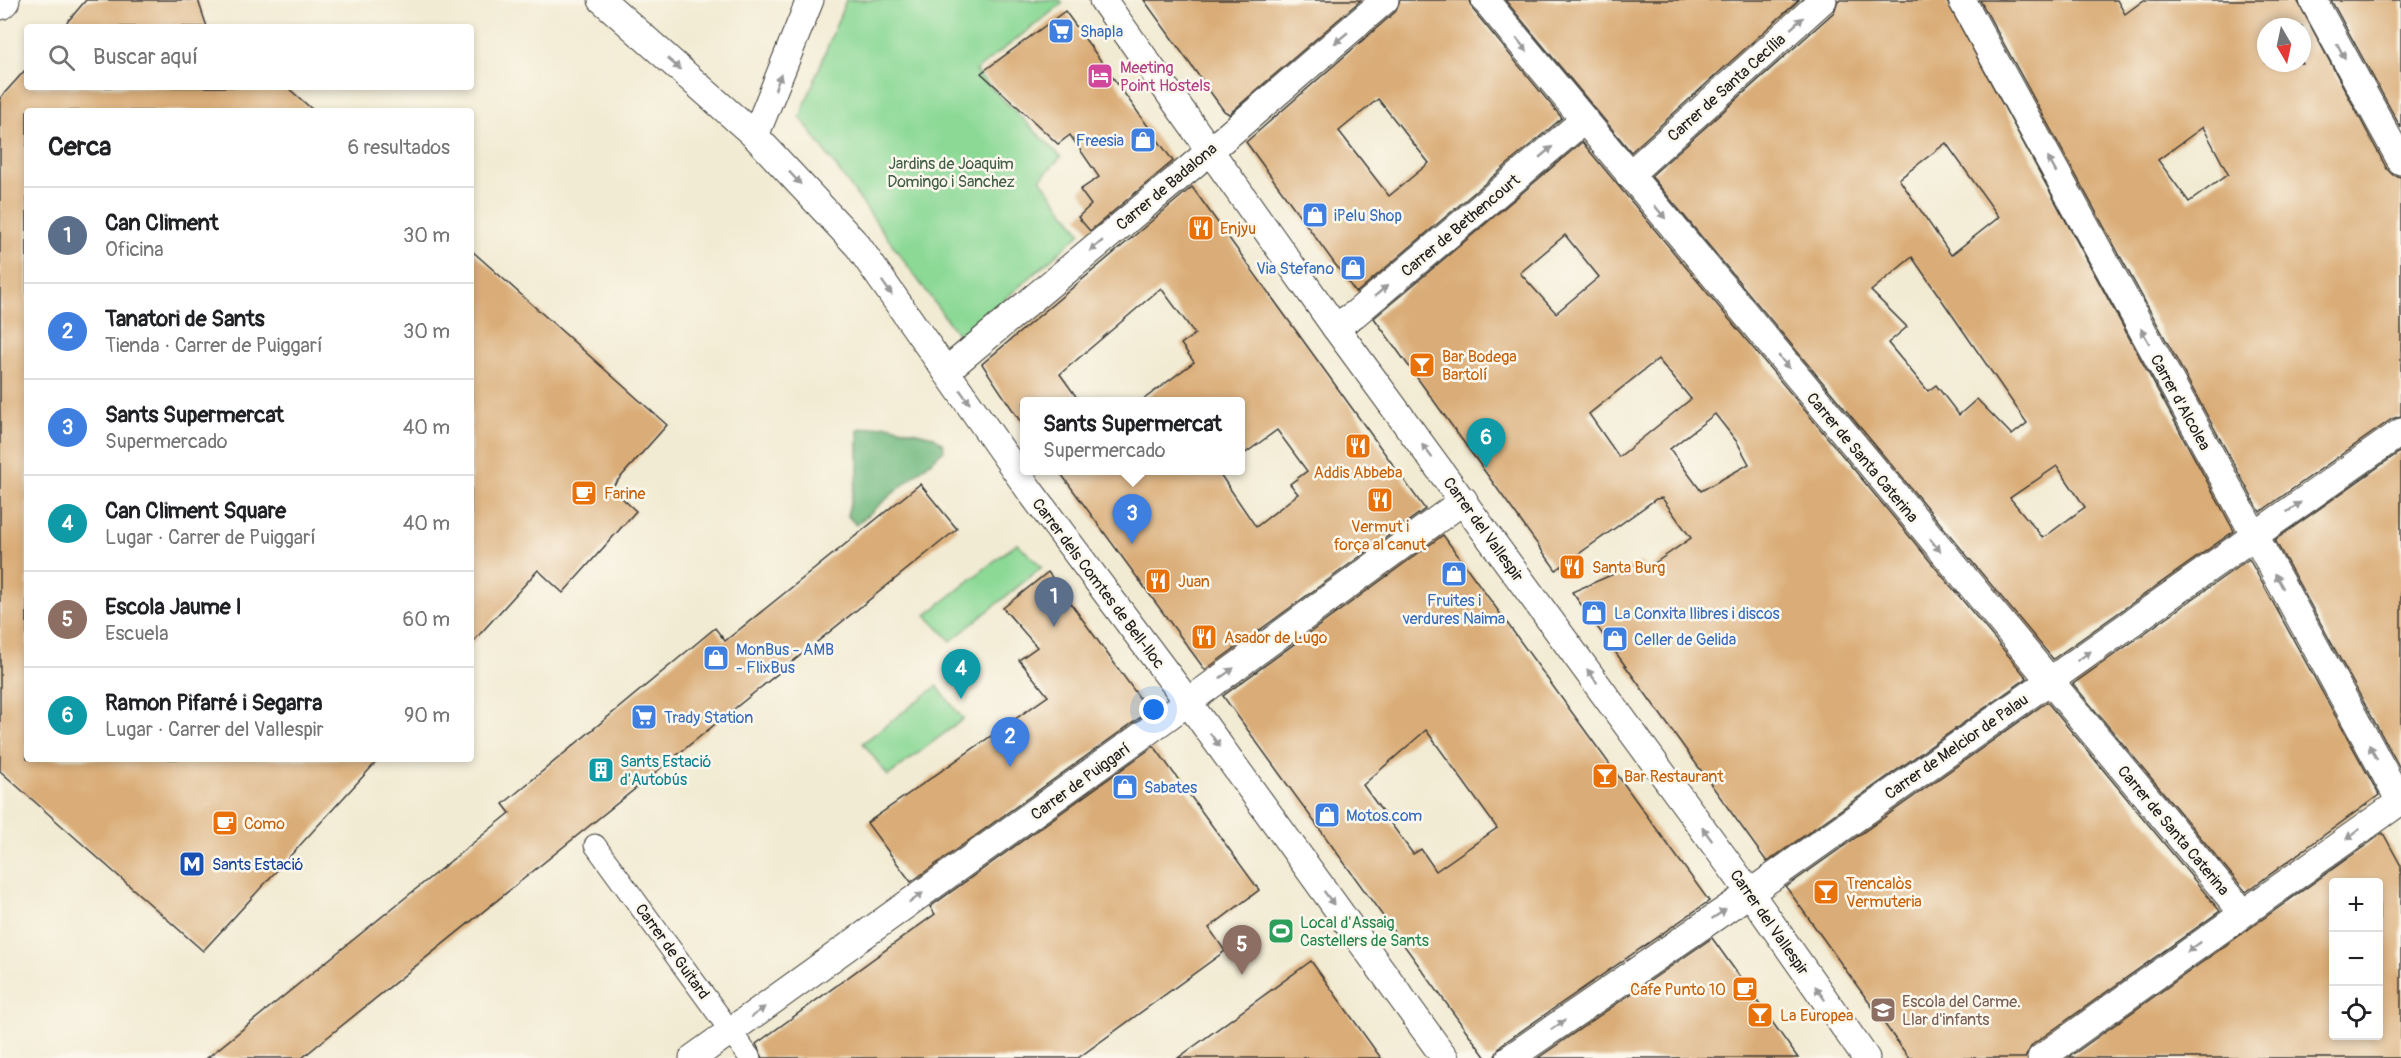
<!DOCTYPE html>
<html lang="es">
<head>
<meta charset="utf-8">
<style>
  body { margin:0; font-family:Pangolin,sans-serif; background:#f2f2f2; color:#202124 }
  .controls { position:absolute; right:18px; bottom:18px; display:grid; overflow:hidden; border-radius:6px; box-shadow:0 3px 9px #0003 }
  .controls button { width:54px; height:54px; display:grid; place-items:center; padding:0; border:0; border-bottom:2px solid #e0e0e0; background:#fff; color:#202124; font:30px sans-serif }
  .compass { position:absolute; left:2257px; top:18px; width:54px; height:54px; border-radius:50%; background:#fff; box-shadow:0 3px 9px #0003; rotate:171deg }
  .you { position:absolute; left:1154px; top:710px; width:21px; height:21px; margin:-15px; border:4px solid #fff; border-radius:50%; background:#1a73e8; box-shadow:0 0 0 9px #1a73e833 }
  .badge { display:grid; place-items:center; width:39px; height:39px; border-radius:50%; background:#c8321e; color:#fff; font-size:20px; font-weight:700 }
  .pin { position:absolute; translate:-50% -50px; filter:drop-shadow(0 2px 3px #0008) }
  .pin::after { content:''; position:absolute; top:32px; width:21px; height:18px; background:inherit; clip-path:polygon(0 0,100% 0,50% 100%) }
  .popup { position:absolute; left:1020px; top:397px; width:225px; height:78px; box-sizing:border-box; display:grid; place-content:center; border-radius:6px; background:#fff; filter:drop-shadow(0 2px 4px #0005); font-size:20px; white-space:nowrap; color:#757577 }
  .popup b { font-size:22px; color:#202124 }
  .popup::after { content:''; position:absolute; left:50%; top:100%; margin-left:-12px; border:12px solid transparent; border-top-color:#fff }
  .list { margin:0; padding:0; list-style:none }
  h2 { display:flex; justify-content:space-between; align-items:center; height:78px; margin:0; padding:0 24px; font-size:26px }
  h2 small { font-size:20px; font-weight:400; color:#757577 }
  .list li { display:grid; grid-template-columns:39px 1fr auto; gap:18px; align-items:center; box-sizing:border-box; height:96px; padding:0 24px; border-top:2px solid #e0e0e0 }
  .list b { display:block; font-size:22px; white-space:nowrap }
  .list p { margin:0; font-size:20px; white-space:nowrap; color:#757577 }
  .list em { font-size:20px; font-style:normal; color:#757577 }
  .icon { flex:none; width:33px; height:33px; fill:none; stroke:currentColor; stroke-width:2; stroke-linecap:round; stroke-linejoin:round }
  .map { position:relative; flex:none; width:2401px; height:1058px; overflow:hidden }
  .search { position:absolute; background:#fff; box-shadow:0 3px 9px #0003; left:24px; top:24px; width:450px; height:66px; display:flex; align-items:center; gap:15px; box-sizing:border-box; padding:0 21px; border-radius:6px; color:#757577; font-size:22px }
  .panel { position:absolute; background:#fff; box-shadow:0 3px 9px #0003; left:24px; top:108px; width:450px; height:654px; border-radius:6px }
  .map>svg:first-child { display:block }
</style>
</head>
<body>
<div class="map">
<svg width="2401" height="1058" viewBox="0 0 2401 1058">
  <rect width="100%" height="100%" fill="#fbf7ec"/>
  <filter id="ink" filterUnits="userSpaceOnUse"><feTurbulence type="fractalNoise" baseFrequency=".0167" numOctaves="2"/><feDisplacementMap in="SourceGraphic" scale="12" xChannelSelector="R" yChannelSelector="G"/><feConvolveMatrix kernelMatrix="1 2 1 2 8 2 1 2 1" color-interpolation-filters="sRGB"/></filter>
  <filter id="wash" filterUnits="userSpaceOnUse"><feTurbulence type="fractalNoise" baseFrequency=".008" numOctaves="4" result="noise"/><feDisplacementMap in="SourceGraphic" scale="24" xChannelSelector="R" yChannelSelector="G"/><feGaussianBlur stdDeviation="1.35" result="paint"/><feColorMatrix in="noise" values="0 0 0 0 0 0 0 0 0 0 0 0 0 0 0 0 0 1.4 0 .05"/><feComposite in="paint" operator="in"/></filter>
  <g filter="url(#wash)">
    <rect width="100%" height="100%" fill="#f2ebd3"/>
    <g fill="#8cd996" stroke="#547a59" stroke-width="1.5">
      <path d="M846,0H1060L1063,3L975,71L1061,157L1040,179L1081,233L960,338L800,117Z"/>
      <path d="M1017,543L1042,567L951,641L926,615Z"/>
      <path d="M937,686L963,719L888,776L863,743Z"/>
    </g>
    <path fill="#71b97f" stroke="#466a4e" stroke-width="1.5" d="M887,425L933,436L943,444L944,450L856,525L847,515L858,473V429Z"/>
    <g id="blocks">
      <g fill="#daad78" fill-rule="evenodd">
        <path d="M86,0H198L207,27H63Z"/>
        <path d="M1144,0H1361L1229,114L1224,111Z"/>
        <path d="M1400,0H1470L1473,10L1562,118L1356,293L1246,142L1395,12ZM1378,99L1429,163L1389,196L1339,131Z"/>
        <path d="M1505,0H1799L1631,152Z"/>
        <path d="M1838,0H1946L2234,531L2053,659L1651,176L1834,12ZM1946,143L1999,217L1951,255L1899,179ZM1912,257L2027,423L2012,435L1977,399L1959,415L1936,385L1928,391L1888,343L1907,327L1871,291ZM2057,466L2085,507L2043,538L2010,498Z"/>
        <path d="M1980,0H2117L2125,14L2144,0H2297L2387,169L2393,175L2401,177V416L2392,419L2260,512ZM2266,27H2302V63H2266ZM2203,127L2228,174L2189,202L2158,160Z"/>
        <path d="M2331,0H2401V128Z"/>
        <path d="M1065,11L1173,161L1090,231L1078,217L1091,205L1080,190L1099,177L1070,135L1058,144L981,73Z"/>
        <path d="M27,68V87H287L314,111H27V759H379L203,951L0,771V98Z"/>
        <path d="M1582,142L2027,678L1767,862L1572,592L1641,562L1646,569L1691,538L1662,498L1656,499L1556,570L1374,318ZM1565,235L1599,277L1556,313L1520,273ZM1658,359L1691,399L1619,457L1589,414ZM1715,414L1737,442L1749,464L1701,491L1670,449Z"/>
        <path d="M1192,187L1425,509L1205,670L1059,471H1218L1256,527L1298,494L1290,484L1307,471L1277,430L1240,457V402H1140L1194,362L1181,344L1195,334L1161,288L1060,374L1080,402H1024V427L982,364Z"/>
        <path d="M471,250L667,425L611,488L636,511L563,593L538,570L471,644Z"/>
        <path d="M2401,451V770L2275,540Z"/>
        <path d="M920,484L957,529L324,1040L302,1058H207L510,813L503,804L715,628L725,641Z"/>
        <path d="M1443,535L1709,901L1501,1045L1494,1058H1486L1223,696ZM1426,730L1497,828L1436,871L1421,849L1413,854L1363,785Z"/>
        <path d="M2249,559L2379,795L2246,892L2073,684Z"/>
        <path d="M1048,572L1149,711L911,882L867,823L1048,696L1019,660L1037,647L1003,608Z"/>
        <path d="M2047,702L2220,911L2032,1045L2025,1058H1909L1786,887Z"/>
        <path d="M1154,746L1259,890L1209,928L1225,951L1078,1058H763L756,1044L935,914L930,907Z"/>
        <path d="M2383,833L2401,866V1058H2068ZM2334,882H2379V1035H2334Z"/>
        <path d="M1712,938L1798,1058H1538Z"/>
        <path d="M1311,961L1381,1058H1178Z"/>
      </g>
    </g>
  </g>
  <g filter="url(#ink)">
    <use href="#blocks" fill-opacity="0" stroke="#3c3b37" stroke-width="1.5"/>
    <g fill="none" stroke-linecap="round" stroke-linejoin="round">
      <g stroke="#3c3b37" stroke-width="23">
        <path id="pedestrian" d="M595,845L750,1058"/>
      </g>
      <g stroke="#3c3b37" stroke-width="29">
        <g id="minor">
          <path d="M602,0L755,136L858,246L1030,491L1188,702L1445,1058"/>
          <path d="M1103,0L1335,327L1750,893L1866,1058"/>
          <path d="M1485,0L2242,912"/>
          <path d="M1962,0L2401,803"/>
          <path d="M2313,0L2401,161"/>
          <path d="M755,136L810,0"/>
          <path d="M1629,175L1823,0"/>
          <path d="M1335,327L1355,314L1584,120"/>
          <path d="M946,371L1191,167L1385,0"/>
          <path d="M693,1058L1162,721L1464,500"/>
          <path d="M1510,1058L1750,893L2401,432"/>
          <path d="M2041,1058L2401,801"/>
        </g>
      </g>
      <g stroke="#3c3b37" stroke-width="35">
        <path id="tertiary" d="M0,3L3,0"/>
      </g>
      <use href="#pedestrian" stroke="#fff" stroke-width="21"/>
      <use href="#minor" stroke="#fff" stroke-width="27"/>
      <use href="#tertiary" stroke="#fff" stroke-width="33"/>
    </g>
    <defs><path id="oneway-solid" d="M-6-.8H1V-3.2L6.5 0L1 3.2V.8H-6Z" transform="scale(1.5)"/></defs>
    <g fill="#999">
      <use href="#oneway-solid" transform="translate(1797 23) rotate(-42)"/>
      <use href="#oneway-solid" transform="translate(1341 38) rotate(140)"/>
      <use href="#oneway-solid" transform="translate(1522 45) rotate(51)"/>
      <use href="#oneway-solid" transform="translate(2341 51) rotate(62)"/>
      <use href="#oneway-solid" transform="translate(674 64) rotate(41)"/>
      <use href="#oneway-solid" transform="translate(778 82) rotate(-69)"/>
      <use href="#oneway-solid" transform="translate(1546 152) rotate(-40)"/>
      <use href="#oneway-solid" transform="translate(2052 165) rotate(-119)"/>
      <use href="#oneway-solid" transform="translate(795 178) rotate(47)"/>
      <use href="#oneway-solid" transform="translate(1660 212) rotate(50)"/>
      <use href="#oneway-solid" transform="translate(1096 246) rotate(140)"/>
      <use href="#oneway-solid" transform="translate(887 288) rotate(55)"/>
      <use href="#oneway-solid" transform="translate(1381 291) rotate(-40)"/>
      <use href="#oneway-solid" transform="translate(2145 336) rotate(-119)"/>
      <use href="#oneway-solid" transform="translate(1784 362) rotate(50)"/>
      <use href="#oneway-solid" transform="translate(965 397) rotate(54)"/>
      <use href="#oneway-solid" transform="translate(1427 451) rotate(-127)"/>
      <use href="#oneway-solid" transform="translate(2294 507) rotate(-35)"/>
      <use href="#oneway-solid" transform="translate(1935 545) rotate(50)"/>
      <use href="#oneway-solid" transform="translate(2279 581) rotate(-119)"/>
      <use href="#oneway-solid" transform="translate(2084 656) rotate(-35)"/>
      <use href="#oneway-solid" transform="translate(1227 673) rotate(-36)"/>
      <use href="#oneway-solid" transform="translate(1592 676) rotate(-126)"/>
      <use href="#oneway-solid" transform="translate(1215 740) rotate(54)"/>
      <use href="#oneway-solid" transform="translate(2373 752) rotate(-119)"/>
      <use href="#oneway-solid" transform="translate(1707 834) rotate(-126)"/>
      <use href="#oneway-solid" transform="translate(2353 834) rotate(145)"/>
      <use href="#oneway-solid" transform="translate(916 898) rotate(-36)"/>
      <use href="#oneway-solid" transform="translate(1329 898) rotate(54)"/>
      <use href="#oneway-solid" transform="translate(1719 914) rotate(-34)"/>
      <use href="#oneway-solid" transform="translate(2194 947) rotate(144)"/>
      <use href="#oneway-solid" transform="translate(1820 993) rotate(-125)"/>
      <use href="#oneway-solid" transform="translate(758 1012) rotate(-36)"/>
      <use href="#oneway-solid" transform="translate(1558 1025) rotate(-34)"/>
    </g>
  </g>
  <defs>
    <g id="supermarket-square" transform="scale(1.35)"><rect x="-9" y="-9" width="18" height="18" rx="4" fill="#3f7fe0" stroke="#fbf7ec"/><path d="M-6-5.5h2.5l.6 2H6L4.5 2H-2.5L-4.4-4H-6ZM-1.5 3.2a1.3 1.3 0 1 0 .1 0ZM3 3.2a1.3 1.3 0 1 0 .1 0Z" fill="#fff"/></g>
    <g id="hotel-square" transform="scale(1.35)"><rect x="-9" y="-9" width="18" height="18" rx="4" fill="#d1479c" stroke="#fbf7ec"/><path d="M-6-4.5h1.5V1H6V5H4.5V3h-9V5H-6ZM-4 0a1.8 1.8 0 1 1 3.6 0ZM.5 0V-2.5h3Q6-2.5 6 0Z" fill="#fff"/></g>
    <g id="shop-square" transform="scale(1.35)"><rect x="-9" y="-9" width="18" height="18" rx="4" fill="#3f7fe0" stroke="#fbf7ec"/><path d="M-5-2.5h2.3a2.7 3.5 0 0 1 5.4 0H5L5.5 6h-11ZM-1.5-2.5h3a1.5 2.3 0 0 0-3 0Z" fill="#fff"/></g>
    <g id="restaurant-square" transform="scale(1.35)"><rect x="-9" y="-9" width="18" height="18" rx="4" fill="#e8710a" stroke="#fbf7ec"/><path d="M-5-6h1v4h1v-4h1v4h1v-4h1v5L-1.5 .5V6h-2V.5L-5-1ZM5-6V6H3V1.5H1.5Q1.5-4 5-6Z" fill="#fff"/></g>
    <g id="bar-square" transform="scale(1.35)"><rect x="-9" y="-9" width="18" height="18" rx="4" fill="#e8710a" stroke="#fbf7ec"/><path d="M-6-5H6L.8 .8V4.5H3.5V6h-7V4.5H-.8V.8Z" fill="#fff"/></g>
    <g id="cafe-square" transform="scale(1.35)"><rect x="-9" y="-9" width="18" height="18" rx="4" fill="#e8710a" stroke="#fbf7ec"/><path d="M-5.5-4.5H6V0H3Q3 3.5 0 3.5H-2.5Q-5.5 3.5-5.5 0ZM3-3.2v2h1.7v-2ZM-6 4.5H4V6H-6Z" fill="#fff"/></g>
    <g id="building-square" transform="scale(1.35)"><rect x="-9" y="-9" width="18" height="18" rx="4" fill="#0f9aa8" stroke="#fbf7ec"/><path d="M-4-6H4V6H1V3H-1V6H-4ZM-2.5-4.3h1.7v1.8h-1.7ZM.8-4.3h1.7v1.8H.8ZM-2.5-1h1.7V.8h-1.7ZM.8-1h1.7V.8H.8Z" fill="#fff"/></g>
    <g id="metro-square" transform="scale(1.35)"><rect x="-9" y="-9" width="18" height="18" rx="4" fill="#1a4fb4" stroke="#fbf7ec"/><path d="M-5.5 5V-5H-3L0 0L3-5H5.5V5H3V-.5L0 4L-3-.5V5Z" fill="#fff"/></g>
    <g id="stadium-square" transform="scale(1.35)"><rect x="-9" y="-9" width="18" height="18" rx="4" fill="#2e9e5b" stroke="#fbf7ec"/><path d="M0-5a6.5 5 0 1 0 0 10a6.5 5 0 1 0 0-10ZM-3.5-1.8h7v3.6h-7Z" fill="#fff"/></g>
    <g id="school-square" transform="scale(1.35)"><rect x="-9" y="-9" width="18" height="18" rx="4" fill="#8d6e63" stroke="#fbf7ec"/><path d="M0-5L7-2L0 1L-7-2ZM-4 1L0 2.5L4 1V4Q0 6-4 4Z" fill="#fff"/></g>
  </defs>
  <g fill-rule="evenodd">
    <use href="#supermarket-square" x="1061" y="31"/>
    <use href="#hotel-square" x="1100" y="76"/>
    <use href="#shop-square" x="1143" y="140"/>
    <use href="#shop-square" x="1315" y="215"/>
    <use href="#restaurant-square" x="1201" y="228"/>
    <use href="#shop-square" x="1353" y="268"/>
    <use href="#bar-square" x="1422" y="365"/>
    <use href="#restaurant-square" x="1358" y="446"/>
    <use href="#cafe-square" x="584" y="493"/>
    <use href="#restaurant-square" x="1380" y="500"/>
    <use href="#restaurant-square" x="1572" y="567"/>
    <use href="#shop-square" x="1454" y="574"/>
    <use href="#restaurant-square" x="1158" y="581"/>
    <use href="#shop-square" x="1594" y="613"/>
    <use href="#restaurant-square" x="1204" y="637"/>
    <use href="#shop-square" x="1615" y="639"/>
    <use href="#shop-square" x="716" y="658"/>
    <use href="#supermarket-square" x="644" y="717"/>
    <use href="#building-square" x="601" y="770"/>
    <use href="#bar-square" x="1605" y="776"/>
    <use href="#shop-square" x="1125" y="787"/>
    <use href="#shop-square" x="1327" y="815"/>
    <use href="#cafe-square" x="225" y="823"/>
    <use href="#metro-square" x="192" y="864"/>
    <use href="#bar-square" x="1826" y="892"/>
    <use href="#stadium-square" x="1281" y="931"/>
    <use href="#cafe-square" x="1745" y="989"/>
    <use href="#school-square" x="1883" y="1010"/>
    <use href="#bar-square" x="1760" y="1015"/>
  </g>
  <g text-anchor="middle" stroke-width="5" stroke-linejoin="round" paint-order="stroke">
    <g font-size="16" fill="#366cbe" stroke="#fbf7ec" text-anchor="start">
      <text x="1080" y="37">Shapla</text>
      <text x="1124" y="146" text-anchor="end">Freesia</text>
      <text x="1334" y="221">iPelu Shop</text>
      <text x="1334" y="274" text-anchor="end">Via Stefano</text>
      <text x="1454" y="606" text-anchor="middle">Fruites i<tspan x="1454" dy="18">verdures Naima</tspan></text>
      <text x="1614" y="619">La Conxita llibres i discos</text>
      <text x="1634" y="645">Celler de Gelida</text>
      <text x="736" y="655">MonBus - AMB<tspan x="736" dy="18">- FlixBus</tspan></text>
      <text x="664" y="723">Trady Station</text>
      <text x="1144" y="793">Sabates</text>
      <text x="1346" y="821">Motos.com</text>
    </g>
    <g font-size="16" fill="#b23c85" stroke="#fbf7ec" text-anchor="start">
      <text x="1120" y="73">Meeting<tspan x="1120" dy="18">Point Hostels</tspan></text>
    </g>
    <g font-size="16" fill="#1c1c1c" stroke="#fbf7ec">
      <text transform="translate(1726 87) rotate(-42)" y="6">Carrer de Santa Cecília</text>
      <text transform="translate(1166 186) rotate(-40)" y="6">Carrer de Badalona</text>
      <text transform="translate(1460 225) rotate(-40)" y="6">Carrer de Bethencourt</text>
      <text transform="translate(2181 402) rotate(61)" y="6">Carrer d'Alcolea</text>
      <text transform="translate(1863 457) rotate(50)" y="6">Carrer de Santa Caterina</text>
      <text transform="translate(1484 529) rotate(54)" y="6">Carrer del Vallespir</text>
      <text transform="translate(1099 583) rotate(53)" y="6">Carrer dels Comtes de Bell-lloc</text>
      <text transform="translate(1956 746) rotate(-35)" y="6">Carrer de Melcior de Palau</text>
      <text transform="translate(1080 781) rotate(-36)" y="6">Carrer de Puiggarí</text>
      <text transform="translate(2174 830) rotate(50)" y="6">Carrer de Santa Caterina</text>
      <text transform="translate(1770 922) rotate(55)" y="6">Carrer del Vallespir</text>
      <text transform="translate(673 951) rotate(54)" y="6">Carrer de Guitard</text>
    </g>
    <g font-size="16" fill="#435e47" stroke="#fbf7ec">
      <text x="951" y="169">Jardins de Joaquim<tspan x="951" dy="18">Domingo i Sanchez</tspan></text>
    </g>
    <g font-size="16" fill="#c56008" stroke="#fbf7ec" text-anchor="start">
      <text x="1220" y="234">Enjyu</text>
      <text x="1442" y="362">Bar Bodega<tspan x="1442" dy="18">Bartolí</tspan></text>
      <text x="1358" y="478" text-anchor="middle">Addis Abbeba</text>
      <text x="604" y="499">Farine</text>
      <text x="1380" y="532" text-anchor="middle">Vermut i<tspan x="1380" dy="18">força al canut</tspan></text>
      <text x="1592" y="573">Santa Burg</text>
      <text x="1178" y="587">Juan</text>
      <text x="1224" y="643">Asador de Lugo</text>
      <text x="1624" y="782">Bar Restaurant</text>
      <text x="244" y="829">Como</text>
      <text x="1846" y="889">Trencalòs<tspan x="1846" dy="18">Vermuteria</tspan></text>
      <text x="1726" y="995" text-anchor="end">Cafe Punto 10</text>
      <text x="1780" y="1021">La Europea</text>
    </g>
    <g font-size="16" fill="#0d838f" stroke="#fbf7ec" text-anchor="start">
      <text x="620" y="767">Sants Estació<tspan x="620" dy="18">d'Autobús</tspan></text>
    </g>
    <g font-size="16" fill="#164399" stroke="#fbf7ec" text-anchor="start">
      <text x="212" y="870">Sants Estació</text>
    </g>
    <g font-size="16" fill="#27864d" stroke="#fbf7ec" text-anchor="start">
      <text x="1300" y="928">Local d'Assaig<tspan x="1300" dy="18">Castellers de Sants</tspan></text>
    </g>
    <g font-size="16" fill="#785e54" stroke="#fbf7ec" text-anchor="start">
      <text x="1902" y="1007">Escola del Carme.<tspan x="1902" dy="18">Llar d'infants</tspan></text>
    </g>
  </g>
</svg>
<div class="controls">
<button>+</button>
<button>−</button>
<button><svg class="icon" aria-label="locate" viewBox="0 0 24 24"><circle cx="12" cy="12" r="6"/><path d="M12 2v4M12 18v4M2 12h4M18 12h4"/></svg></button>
</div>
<svg class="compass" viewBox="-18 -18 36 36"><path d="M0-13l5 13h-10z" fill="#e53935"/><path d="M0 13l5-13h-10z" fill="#757577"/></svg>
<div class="you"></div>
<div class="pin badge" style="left:1054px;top:627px;background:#5c6f8a">1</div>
<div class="pin badge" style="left:1010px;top:767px;background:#3f7fe0">2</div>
<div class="pin badge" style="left:1132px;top:544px;background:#3f7fe0">3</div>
<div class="popup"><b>Sants Supermercat</b>Supermercado</div>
<div class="pin badge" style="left:961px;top:699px;background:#0f9aa8">4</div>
<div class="pin badge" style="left:1242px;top:975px;background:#8d6e63">5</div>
<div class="pin badge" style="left:1486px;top:468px;background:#0f9aa8">6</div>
<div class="search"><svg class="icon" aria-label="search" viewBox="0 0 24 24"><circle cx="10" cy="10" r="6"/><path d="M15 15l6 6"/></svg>Buscar aquí</div>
<section class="panel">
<h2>Cerca<small>6 resultados</small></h2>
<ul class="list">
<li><span class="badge" style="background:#5c6f8a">1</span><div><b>Can Climent</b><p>Oficina</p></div><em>30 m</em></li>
<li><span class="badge" style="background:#3f7fe0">2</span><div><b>Tanatori de Sants</b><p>Tienda · Carrer de Puiggarí</p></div><em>30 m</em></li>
<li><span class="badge" style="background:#3f7fe0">3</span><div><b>Sants Supermercat</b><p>Supermercado</p></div><em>40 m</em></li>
<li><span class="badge" style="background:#0f9aa8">4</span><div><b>Can Climent Square</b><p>Lugar · Carrer de Puiggarí</p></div><em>40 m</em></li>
<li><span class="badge" style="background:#8d6e63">5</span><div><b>Escola Jaume I</b><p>Escuela</p></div><em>60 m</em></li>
<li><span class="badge" style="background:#0f9aa8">6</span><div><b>Ramon Pifarré i Segarra</b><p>Lugar · Carrer del Vallespir</p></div><em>90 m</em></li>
</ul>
</section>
</div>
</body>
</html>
